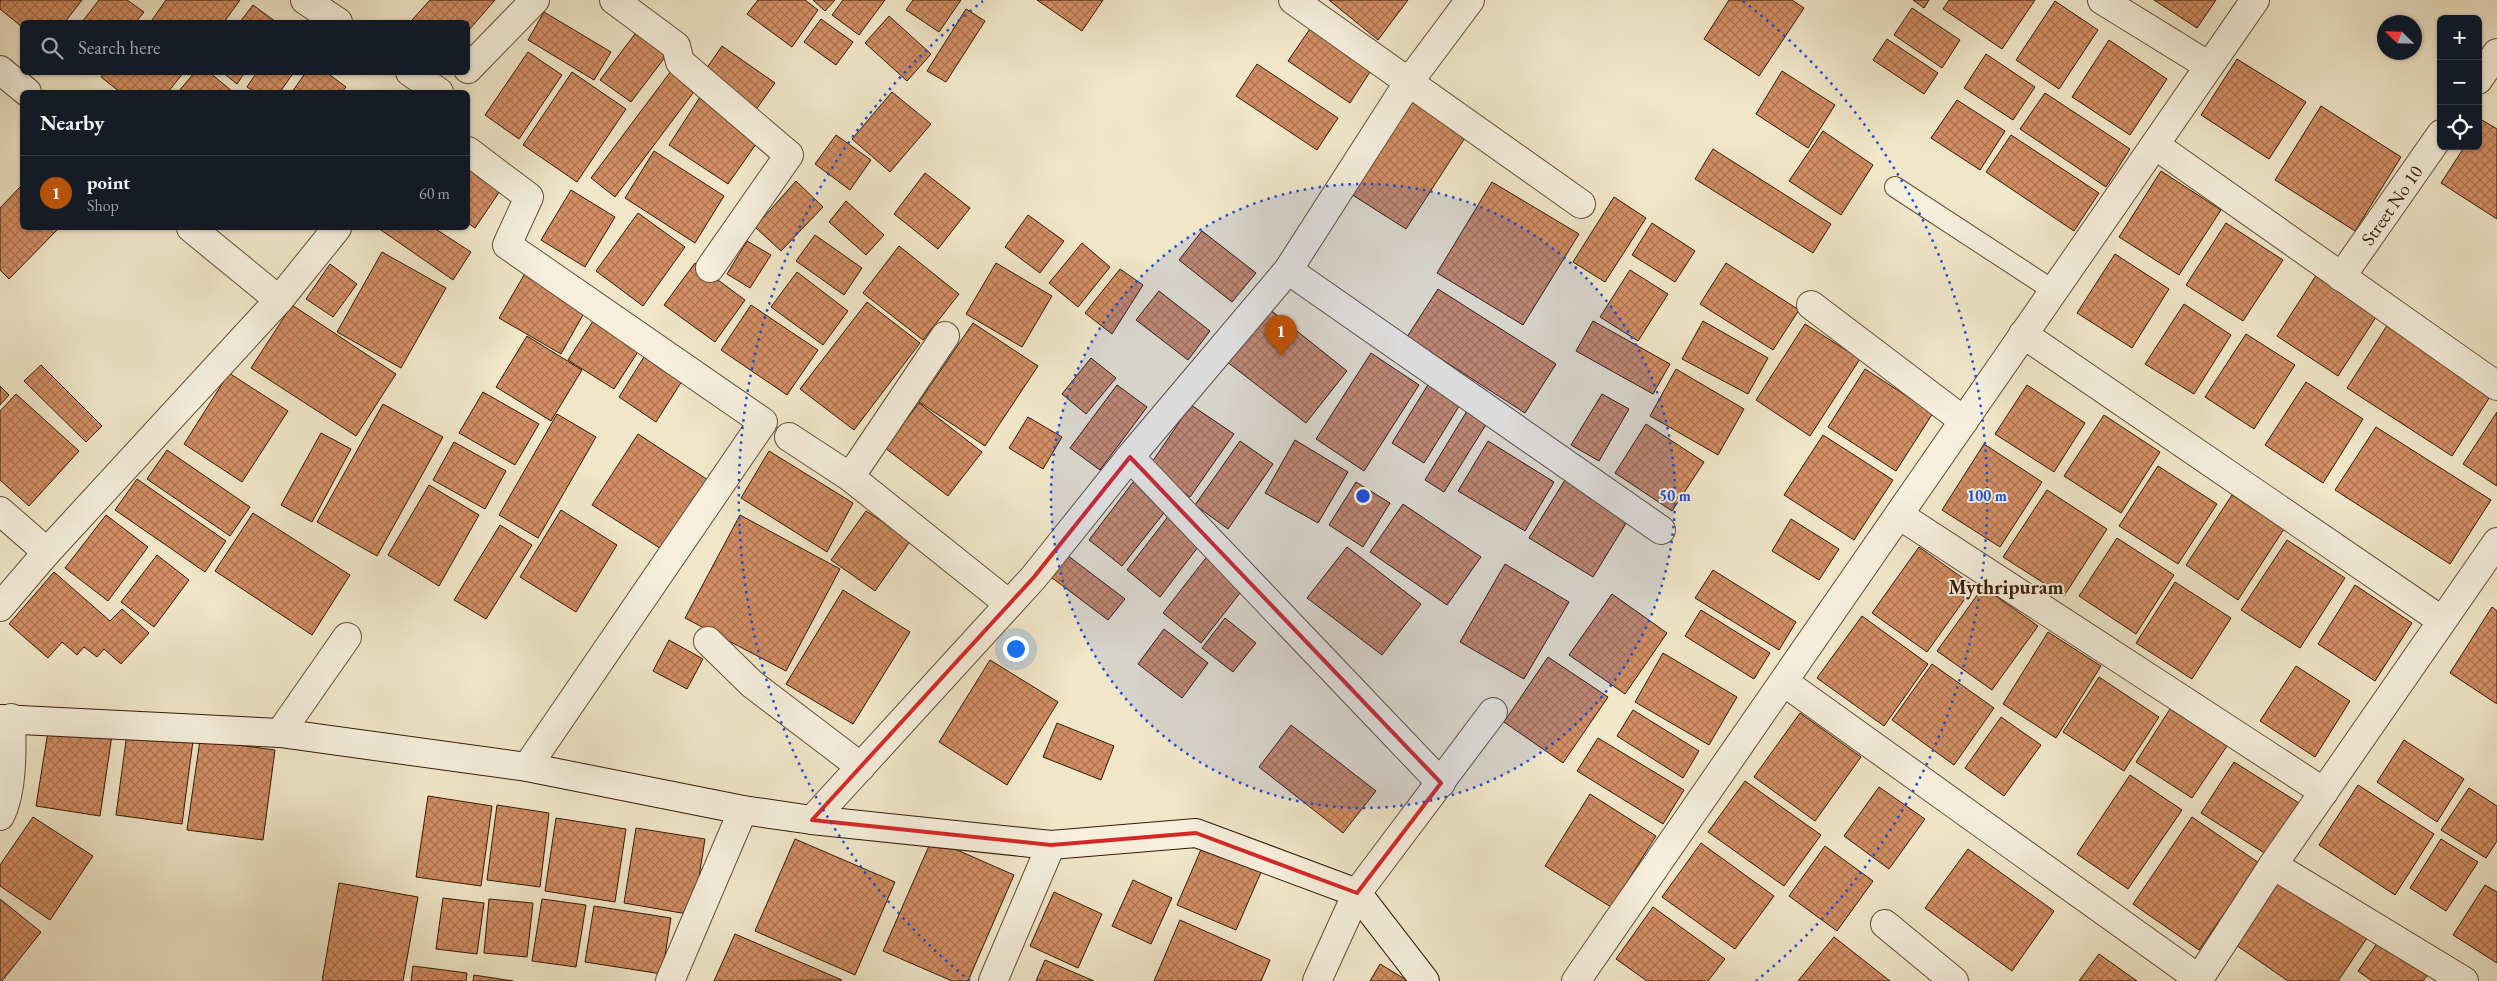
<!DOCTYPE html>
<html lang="en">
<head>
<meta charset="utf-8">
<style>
  body { margin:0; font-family:"EB Garamond",serif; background:#242831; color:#f1f3f6 }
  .controls { position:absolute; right:15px; top:15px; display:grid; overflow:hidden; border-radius:8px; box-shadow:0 1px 4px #0004 }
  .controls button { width:45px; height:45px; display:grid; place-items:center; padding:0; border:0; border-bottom:1px solid #363941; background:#171b24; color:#f1f3f6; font:25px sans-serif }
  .compass { position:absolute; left:2377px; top:15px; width:45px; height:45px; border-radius:50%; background:#171b24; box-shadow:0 1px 4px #0004; rotate:293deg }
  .you { position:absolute; left:1015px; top:648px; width:18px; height:18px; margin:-12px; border:4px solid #fff; border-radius:50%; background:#1a73e8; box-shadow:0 0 0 8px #1a73e833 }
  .badge { display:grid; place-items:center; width:32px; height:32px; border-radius:50%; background:#b45309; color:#fff; font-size:16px; font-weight:700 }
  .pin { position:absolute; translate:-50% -41px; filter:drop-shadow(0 1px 2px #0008) }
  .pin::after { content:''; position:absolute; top:26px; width:18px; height:15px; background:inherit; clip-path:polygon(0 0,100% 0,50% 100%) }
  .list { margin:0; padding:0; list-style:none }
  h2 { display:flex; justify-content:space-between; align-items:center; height:65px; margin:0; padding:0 20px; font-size:21px }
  h2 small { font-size:16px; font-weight:400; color:#9ea1a6 }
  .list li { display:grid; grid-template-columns:32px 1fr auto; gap:15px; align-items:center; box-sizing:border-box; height:75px; padding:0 20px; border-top:1px solid #363941 }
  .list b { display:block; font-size:19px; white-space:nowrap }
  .list p { margin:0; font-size:16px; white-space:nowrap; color:#9ea1a6 }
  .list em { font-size:16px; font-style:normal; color:#9ea1a6 }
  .icon { flex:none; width:28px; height:28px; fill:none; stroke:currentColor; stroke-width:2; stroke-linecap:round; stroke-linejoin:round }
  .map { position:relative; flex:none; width:2497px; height:981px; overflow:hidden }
  .search { position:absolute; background:#171b24; box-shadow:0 1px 4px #0004; left:20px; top:20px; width:450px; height:55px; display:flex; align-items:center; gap:12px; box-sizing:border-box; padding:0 18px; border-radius:8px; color:#9ea1a6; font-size:19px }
  .panel { position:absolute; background:#171b24; box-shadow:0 1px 4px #0004; left:20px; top:90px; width:450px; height:140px; border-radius:8px }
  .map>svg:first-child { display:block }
</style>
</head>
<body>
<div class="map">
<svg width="2497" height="981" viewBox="0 0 2497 981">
  <defs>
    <pattern id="building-cross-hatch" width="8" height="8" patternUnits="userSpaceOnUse" patternTransform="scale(1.25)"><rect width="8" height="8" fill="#d28e64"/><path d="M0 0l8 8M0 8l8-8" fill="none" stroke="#ab7350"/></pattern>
  </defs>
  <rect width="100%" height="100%" fill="#f0e6c9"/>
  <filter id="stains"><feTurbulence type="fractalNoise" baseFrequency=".004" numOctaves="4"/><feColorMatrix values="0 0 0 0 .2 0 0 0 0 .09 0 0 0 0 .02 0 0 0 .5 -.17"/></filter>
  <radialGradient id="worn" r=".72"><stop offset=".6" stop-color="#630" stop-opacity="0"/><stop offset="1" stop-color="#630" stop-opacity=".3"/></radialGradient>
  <g fill="url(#building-cross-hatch)" stroke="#361b04">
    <path d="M0,0H82L65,22H22V27L0,9Z"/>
    <path d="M99,0H127L144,12L136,22H82Z"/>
    <path d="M166,0H240L224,22H155L152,20Z"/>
    <path d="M430,0H495L468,31V22H415L412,20Z"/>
    <path d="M758,0H805L818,10L792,47L747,14Z"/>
    <path d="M813,0H835L825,11Z"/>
    <path d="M843,0H885L859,35L832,15Z"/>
    <path d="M913,0H961L939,32L906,10Z"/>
    <path d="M1037,0H1103L1082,31Z"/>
    <path d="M1329,0H1408L1378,40Z"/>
    <path d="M1729,0H1792L1804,8L1759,76L1704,39Z"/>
    <path d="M1913,0H1929L1924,8Z"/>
    <path d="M1949,0H2035L2002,49L1943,9Z"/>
    <path d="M2154,0H2216L2197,28Z"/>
    <path d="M2055,1L2098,30L2059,89L2016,60Z"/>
    <path d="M253,5L276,22H240Z"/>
    <path d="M1912,8L1960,40L1942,68L1894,35Z"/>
    <path d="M966,9L985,21L946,82L927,71Z"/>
    <path d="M544,12L611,52L594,80L528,40Z"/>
    <path d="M889,16L931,54L907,81L865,43Z"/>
    <path d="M821,19L853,42L836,65L804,42Z"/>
    <path d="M1314,23L1375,64L1350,103L1288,61Z"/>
    <path d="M641,26L672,48L631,102L600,80Z"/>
    <path d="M1887,39L1938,73L1924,94L1873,60Z"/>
    <path d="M2109,40L2167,79L2130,135L2072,97Z"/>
    <path d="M722,46L775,83L752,115L702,75Z"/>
    <path d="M528,52L562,75L519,139L485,115Z"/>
    <path d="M1986,54L2035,87L2013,120L1964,88Z"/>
    <path d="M2237,59L2306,102L2269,159L2201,115Z"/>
    <path d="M1257,64L1338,118L1317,150L1236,96Z"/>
    <path d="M674,67L699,85L615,197L591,178Z"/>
    <path d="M1782,71L1835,105L1808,148L1756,114Z"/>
    <path d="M105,72H184L168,92H120L101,77Z"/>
    <path d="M195,72H209L233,92H178Z"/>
    <path d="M222,72H245L237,84Z"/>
    <path d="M257,72H294L280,92H255L247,87Z"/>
    <path d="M306,72H326L346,87L342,92H292Z"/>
    <path d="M572,72L626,109L577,182L523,145Z"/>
    <path d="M892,92L931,124L890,172L852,139Z"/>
    <path d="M2045,93L2130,149L2106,187L2020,129Z"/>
    <path d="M1415,94L1470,130L1406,229L1351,194Z"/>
    <path d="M700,97L761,137L728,184L669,145Z"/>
    <path d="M1957,100L2005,131L1980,170L1931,138Z"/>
    <path d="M2321,106L2401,157L2355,231L2275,180Z"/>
    <path d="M2482,120L2497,129V219L2441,183L2465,146H2478V126Z"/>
    <path d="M1823,131L1873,165L1841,215L1789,181Z"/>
    <path d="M836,135L871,160L850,190L815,164Z"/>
    <path d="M2011,135L2099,193L2074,231L1986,172Z"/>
    <path d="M1713,149L1831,224L1813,253L1695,179Z"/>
    <path d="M654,151L724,196L695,243L625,198Z"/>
    <path d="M468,161L504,185L475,228L468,223Z"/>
    <path d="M2161,171L2221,210L2179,275L2119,237Z"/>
    <path d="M925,173L970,208L938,249L894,214Z"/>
    <path d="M796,181L823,207L781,251L755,227Z"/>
    <path d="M1492,182L1579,234L1523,325L1437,273Z"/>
    <path d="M22,185V228H59L9,279L0,270V208Z"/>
    <path d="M571,190L615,217L585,267L541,240Z"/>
    <path d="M1614,197L1646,218L1605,282L1573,262Z"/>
    <path d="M846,201L884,235L866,255L829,222Z"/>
    <path d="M638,213L685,247L643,306L596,271Z"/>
    <path d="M1028,215L1064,241L1040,273L1005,247Z"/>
    <path d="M1652,223L1695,251L1675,282L1632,255Z"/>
    <path d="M2226,223L2283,260L2243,321L2186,285Z"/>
    <path d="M378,228H434L471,252L453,280Z"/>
    <path d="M1202,231L1256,273L1232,302L1179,260Z"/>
    <path d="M815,235L862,268L844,295L796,261Z"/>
    <path d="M747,241L771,255L750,288L727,274Z"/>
    <path d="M1082,243L1110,267L1078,307L1049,283Z"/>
    <path d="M899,246L959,294L923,340L863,293Z"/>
    <path d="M382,252L446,288L401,368L337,332Z"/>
    <path d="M2115,254L2169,289L2132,348L2077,313Z"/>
    <path d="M695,263L745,300L715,342L664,305Z"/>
    <path d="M996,263L1052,296L1022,347L966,314Z"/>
    <path d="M1726,263L1799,310L1773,350L1700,304Z"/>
    <path d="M330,264L357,284L333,317L306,299Z"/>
    <path d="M1120,269L1143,285L1112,334L1085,313Z"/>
    <path d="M527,270L588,306L561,354L499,318Z"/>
    <path d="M1630,270L1668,294L1638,341L1600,317Z"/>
    <path d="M797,272L848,311L823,345L771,307Z"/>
    <path d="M2317,274L2378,314L2338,376L2277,336Z"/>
    <path d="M1438,289L1556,364L1525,413L1407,337Z"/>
    <path d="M1159,291L1210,331L1188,360L1136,320Z"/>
    <path d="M867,302L920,343L854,430L800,389Z"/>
    <path d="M2184,304L2231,335L2194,394L2145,364Z"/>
    <path d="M292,305L396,374L356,436L251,368Z"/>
    <path d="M751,305L818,350L787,395L721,350Z"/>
    <path d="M1268,308L1347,371L1306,423L1226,361Z"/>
    <path d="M595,318L641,347L614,389L568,360Z"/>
    <path d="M1593,321L1670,364L1653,394L1576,351Z"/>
    <path d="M1703,321L1768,358L1748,394L1682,359Z"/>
    <path d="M973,323L1038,366L985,446L919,402Z"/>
    <path d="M1805,324L1860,359L1810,436L1756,400Z"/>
    <path d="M2388,324L2493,392L2452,456L2347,388Z"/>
    <path d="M2246,334L2295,365L2254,429L2205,397Z"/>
    <path d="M527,336L582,370L551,421L496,387Z"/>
    <path d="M1371,353L1419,385L1364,471L1316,439Z"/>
    <path d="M644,357L682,381L656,422L619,397Z"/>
    <path d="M1091,358L1116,378L1086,414L1062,394Z"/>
    <path d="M41,365L102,426L86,442L24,381Z"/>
    <path d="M1676,369L1744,409L1718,455L1650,416Z"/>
    <path d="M1865,369L1933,413L1896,471L1828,427Z"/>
    <path d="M229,373L288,411L242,482L184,444Z"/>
    <path d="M2306,382L2363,419L2323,483L2265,445Z"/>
    <path d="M1429,383L1461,403L1424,463L1392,443Z"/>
    <path d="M1117,385L1147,407L1100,470L1070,448Z"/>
    <path d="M2027,385L2085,423L2054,472L1995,434Z"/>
    <path d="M0,386L9,395L0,405Z"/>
    <path d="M483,392L539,424L515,465L459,433Z"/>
    <path d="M16,394L79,451L29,506L0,480V411Z"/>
    <path d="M1602,394L1629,409L1599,461L1571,445Z"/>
    <path d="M919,403L982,452L948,496L885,448Z"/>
    <path d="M383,404L443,437L377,556L317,522Z"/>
    <path d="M1191,405L1234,434L1190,497L1148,468Z"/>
    <path d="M1467,411L1487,423L1444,492L1425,480Z"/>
    <path d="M2497,412V486L2463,464Z"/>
    <path d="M557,414L596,437L538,538L499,515Z"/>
    <path d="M2104,415L2160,452L2121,513L2064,476Z"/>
    <path d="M1028,417L1062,437L1043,469L1009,448Z"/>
    <path d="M1646,424L1704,462L1672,511L1615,473Z"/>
    <path d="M2376,427L2491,500L2450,564L2335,490Z"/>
    <path d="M321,433L351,449L312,522L281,505Z"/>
    <path d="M638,434L708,480L663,550L592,505Z"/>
    <path d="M1823,435L1893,480L1854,540L1784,495Z"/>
    <path d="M1295,440L1348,472L1318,523L1265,493Z"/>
    <path d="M1240,441L1273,464L1228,529L1195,505Z"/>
    <path d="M1488,441L1554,482L1525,531L1458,491Z"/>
    <path d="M454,442L506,471L485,509L433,480Z"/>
    <path d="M1984,444L2042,482L2000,547L1942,510Z"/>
    <path d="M167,450L250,507L230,536L147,479Z"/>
    <path d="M769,451L853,503L827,552L741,498Z"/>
    <path d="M2158,466L2217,504L2178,564L2119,526Z"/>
    <path d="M1137,477L1171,504L1122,566L1089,540Z"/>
    <path d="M137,479L226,541L205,572L115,510Z"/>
    <path d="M1565,480L1628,520L1593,577L1529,538Z"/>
    <path d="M1356,482L1390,503L1363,547L1329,525Z"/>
    <path d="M429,485L479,515L439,586L388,555Z"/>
    <path d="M2047,490L2107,529L2064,596L2003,557Z"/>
    <path d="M2232,495L2284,529L2238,600L2186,565Z"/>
    <path d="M1403,504L1481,557L1447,605L1370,552Z"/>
    <path d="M561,510L617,545L576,612L520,577Z"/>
    <path d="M866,511L911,540L875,591L831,560Z"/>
    <path d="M253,513L350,575L312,635L215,571Z"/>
    <path d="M1170,514L1204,539L1160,597L1127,570Z"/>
    <path d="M106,515L148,547L108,601L65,568Z"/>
    <path d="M740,515L840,569L786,671L685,618Z"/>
    <path d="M1791,519L1839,549L1819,580L1772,551Z"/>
    <path d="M500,525L532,545L486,619L454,600Z"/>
    <path d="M2117,538L2174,575L2136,634L2079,596Z"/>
    <path d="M2287,540L2345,578L2300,648L2241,610Z"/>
    <path d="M1347,547L1421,604L1382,655L1307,598Z"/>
    <path d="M1919,547L1974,586L1927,652L1872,613Z"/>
    <path d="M1209,554L1247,584L1201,643L1163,613Z"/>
    <path d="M157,555L189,580L154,627L121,602Z"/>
    <path d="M1067,555L1125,599L1108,620L1051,577Z"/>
    <path d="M1505,564L1569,602L1524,679L1460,642Z"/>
    <path d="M1713,570L1796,622L1779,650L1695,598Z"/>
    <path d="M54,572L110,621L122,609L149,633L121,664L104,649L97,657L84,647L77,655L62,642L48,658L9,624Z"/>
    <path d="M2175,582L2231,618L2192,679L2136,643Z"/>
    <path d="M2355,585L2412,623L2375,681L2318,644Z"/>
    <path d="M1983,587L2038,626L1992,690L1937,651Z"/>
    <path d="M843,590L910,632L853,724L786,684Z"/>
    <path d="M1612,594L1667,633L1625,694L1569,655Z"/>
    <path d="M2492,607L2497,611V704L2450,673Z"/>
    <path d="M1701,610L1770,653L1754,679L1685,636Z"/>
    <path d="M1862,616L1928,664L1884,726L1817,678Z"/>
    <path d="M1225,618L1256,643L1233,672L1202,648Z"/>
    <path d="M1164,629L1208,663L1182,698L1138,664Z"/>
    <path d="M2048,632L2101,666L2056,738L2003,704Z"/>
    <path d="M669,640L703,659L687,689L653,671Z"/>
    <path d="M1663,653L1737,697L1709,745L1635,702Z"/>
    <path d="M1548,657L1608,697L1563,763L1504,722Z"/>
    <path d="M990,660L1058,702L1007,785L939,742Z"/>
    <path d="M1932,664L1994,708L1954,765L1892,720Z"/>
    <path d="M2296,666L2350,701L2315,757L2260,721Z"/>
    <path d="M2099,677L2159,717L2124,771L2063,732Z"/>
    <path d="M2170,709L2227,746L2192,798L2136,762Z"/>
    <path d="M1633,710L1699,751L1683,778L1617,736Z"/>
    <path d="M1800,713L1861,757L1815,821L1754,777Z"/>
    <path d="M2001,717L2041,745L2004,796L1965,768Z"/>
    <path d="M1057,723L1114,746L1101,780L1043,757Z"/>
    <path d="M49,725L112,735L100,816L36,806Z"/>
    <path d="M1291,725L1376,791L1343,833L1259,767Z"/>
    <path d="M127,733L193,741L182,824L116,815Z"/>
    <path d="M1598,738L1684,790L1663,824L1577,771Z"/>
    <path d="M200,740L275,750L263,840L187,830Z"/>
    <path d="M2404,740L2464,779L2437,822L2377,782Z"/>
    <path d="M2234,762L2299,803L2266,854L2201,813Z"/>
    <path d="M2130,775L2182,810L2128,889L2077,854Z"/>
    <path d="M1745,781L1821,835L1784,886L1708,832Z"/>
    <path d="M2358,785L2434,834L2395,895L2319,845Z"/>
    <path d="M1879,787L1925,819L1889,869L1844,836Z"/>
    <path d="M2469,788L2497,806V841L2486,858L2441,830Z"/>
    <path d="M1590,794L1656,836L1611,907L1545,866Z"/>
    <path d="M428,796L492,806L481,886L416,877Z"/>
    <path d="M497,805L549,813L540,887L487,880Z"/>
    <path d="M33,817L93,856L50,920L0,886V865Z"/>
    <path d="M2192,817L2259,863L2199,950L2133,904Z"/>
    <path d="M556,818L626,829L615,902L545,891Z"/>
    <path d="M636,828L705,839L693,915L624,903Z"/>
    <path d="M1206,838L1265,863L1236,930L1177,905Z"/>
    <path d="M795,839L895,882L855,975L755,931Z"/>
    <path d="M932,839L1014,875L968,981H952L883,951Z"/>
    <path d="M2441,839L2478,862L2446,911L2410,888Z"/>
    <path d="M1701,843L1774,896L1735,949L1662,897Z"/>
    <path d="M1825,846L1873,881L1837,931L1789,896Z"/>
    <path d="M1968,849L2054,911L2012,971L1925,908Z"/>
    <path d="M2281,879L2367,938L2338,981H2288L2236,945Z"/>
    <path d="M1133,880L1172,898L1151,944L1112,926Z"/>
    <path d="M339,883L418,897L403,981H322Z"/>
    <path d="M2485,885L2497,892V963L2453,935Z"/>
    <path d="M1054,892L1102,914L1078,968L1030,946Z"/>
    <path d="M443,898L484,903L477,954L436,949Z"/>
    <path d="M0,899L41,932L2,981H0Z"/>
    <path d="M489,899L533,903L527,957L484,953Z"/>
    <path d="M542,899L586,905L576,967L532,961Z"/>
    <path d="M594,906L671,918L662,974L585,962Z"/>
    <path d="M1653,907L1725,959L1708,981H1647L1616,959Z"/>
    <path d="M1180,920L1270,960L1261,981H1154Z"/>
    <path d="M735,934L842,980L714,981Z"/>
    <path d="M1834,937L1890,981H1798Z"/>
    <path d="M2380,939L2429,973L2423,981H2372L2358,971Z"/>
    <path d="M2099,954L2137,981H2079Z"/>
    <path d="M1045,960L1094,981H1036Z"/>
    <path d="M1380,964L1408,981H1370Z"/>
    <path d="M413,966L467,973L466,981H411Z"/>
    <path d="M474,975L513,981H473Z"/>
  </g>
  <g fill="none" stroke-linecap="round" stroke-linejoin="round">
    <g stroke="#644e35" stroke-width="22">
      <path id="lane" d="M1895,187L2054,291"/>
    </g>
    <g stroke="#644e35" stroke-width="30">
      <g id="street">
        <path d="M305,0L338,22"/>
        <path d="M614,0L676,46L680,62L789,155L710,268"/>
        <path d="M1293,0L1581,204"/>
        <path d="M2102,0L2209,66"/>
        <path d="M468,69L535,0"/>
        <path d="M0,70L27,92"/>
        <path d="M410,72L439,92"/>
        <path d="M2478,80L2497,53"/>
        <path d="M2155,145L2497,386"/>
        <path d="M468,151L529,197L507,245L763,422L527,767"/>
        <path d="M191,228L279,300"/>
        <path d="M1288,270L1661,530"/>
        <path id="s1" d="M2341,277L2441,134"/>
        <path d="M1811,305L1964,421"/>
        <path d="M2023,334L2441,620"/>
        <path d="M789,437L850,477L1009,604"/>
        <path d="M1130,457L1441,783"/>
        <path d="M850,477L945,336"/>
        <path d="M0,511L47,552"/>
        <path d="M1899,515L2324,792"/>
        <path d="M0,607L47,552L279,300L337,228"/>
        <path d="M708,641L752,684L861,767"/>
        <path d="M1784,682L2199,979L2273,865L2497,542"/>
        <path d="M280,733L347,637"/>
        <path d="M0,816C13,792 12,746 11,718"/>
        <path d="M812,820L1034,577L1130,457L1288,270L1408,83L1470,0"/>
        <path d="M2273,865L2464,981"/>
        <path d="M1885,924L1954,981"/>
        <path d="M670,981L743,810"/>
        <path d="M993,981L1051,845"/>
        <path d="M1317,981L1357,893L1493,712"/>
        <path d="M1576,981L2255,0"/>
      </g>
    </g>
    <g stroke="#361b04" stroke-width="30">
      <path id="secondary" d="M0,719L280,733L527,767L743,810L812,820L1051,845L1196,833L1357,893L1425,981"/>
    </g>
    <use href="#lane" stroke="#f5efdc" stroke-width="20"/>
    <use href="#street" stroke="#f5efdc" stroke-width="28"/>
    <use href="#secondary" stroke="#f5efdc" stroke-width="28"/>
  </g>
  <path fill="none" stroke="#d62828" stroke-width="4" stroke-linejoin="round" d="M1130,457L1441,783L1357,893L1196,833L1051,845L812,820L1034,577Z"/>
  <circle cx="1363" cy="496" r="312" fill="#1d4ed8" fill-opacity=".12"/>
  <g fill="none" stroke="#1d4ed8" stroke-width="2.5" stroke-dasharray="2.5 5">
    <circle cx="1363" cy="496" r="312"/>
    <path d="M970 981A624 624 0 0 1 983 1M1743 1A624 624 0 0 1 1756 981"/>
  </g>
  <g text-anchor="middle" stroke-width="4" stroke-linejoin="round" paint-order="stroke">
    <g font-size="19" fill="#361b04" stroke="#f5efdc">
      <text dy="7" stroke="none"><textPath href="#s1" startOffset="88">Street No 10</textPath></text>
    </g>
    <g font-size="20" font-weight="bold" fill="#361b04" stroke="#f5efdc">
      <text x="2006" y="594">Mythripuram</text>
    </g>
  </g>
  <circle cx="1363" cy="496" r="8" fill="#1d4ed8" stroke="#f5efdc" stroke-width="2.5"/>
  <g font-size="15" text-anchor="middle" font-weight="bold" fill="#1d4ed8" stroke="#f5efdc" stroke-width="4" stroke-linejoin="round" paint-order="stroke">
    <text x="1675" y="501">50 m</text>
    <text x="1987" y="501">100 m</text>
  </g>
  <rect width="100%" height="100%" filter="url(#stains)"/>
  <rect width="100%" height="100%" fill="url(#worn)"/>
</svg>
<div class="controls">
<button>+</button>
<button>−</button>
<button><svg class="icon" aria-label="locate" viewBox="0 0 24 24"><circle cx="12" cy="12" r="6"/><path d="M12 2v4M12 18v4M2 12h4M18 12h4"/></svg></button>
</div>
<svg class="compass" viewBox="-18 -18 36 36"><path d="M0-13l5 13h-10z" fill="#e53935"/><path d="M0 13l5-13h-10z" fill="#9ea1a6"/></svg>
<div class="you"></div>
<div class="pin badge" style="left:1281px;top:356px">1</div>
<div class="search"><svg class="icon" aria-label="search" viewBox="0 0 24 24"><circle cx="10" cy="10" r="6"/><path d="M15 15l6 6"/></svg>Search here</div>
<section class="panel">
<h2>Nearby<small></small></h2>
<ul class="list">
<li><span class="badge">1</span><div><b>point</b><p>Shop</p></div><em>60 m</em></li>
</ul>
</section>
</div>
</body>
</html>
